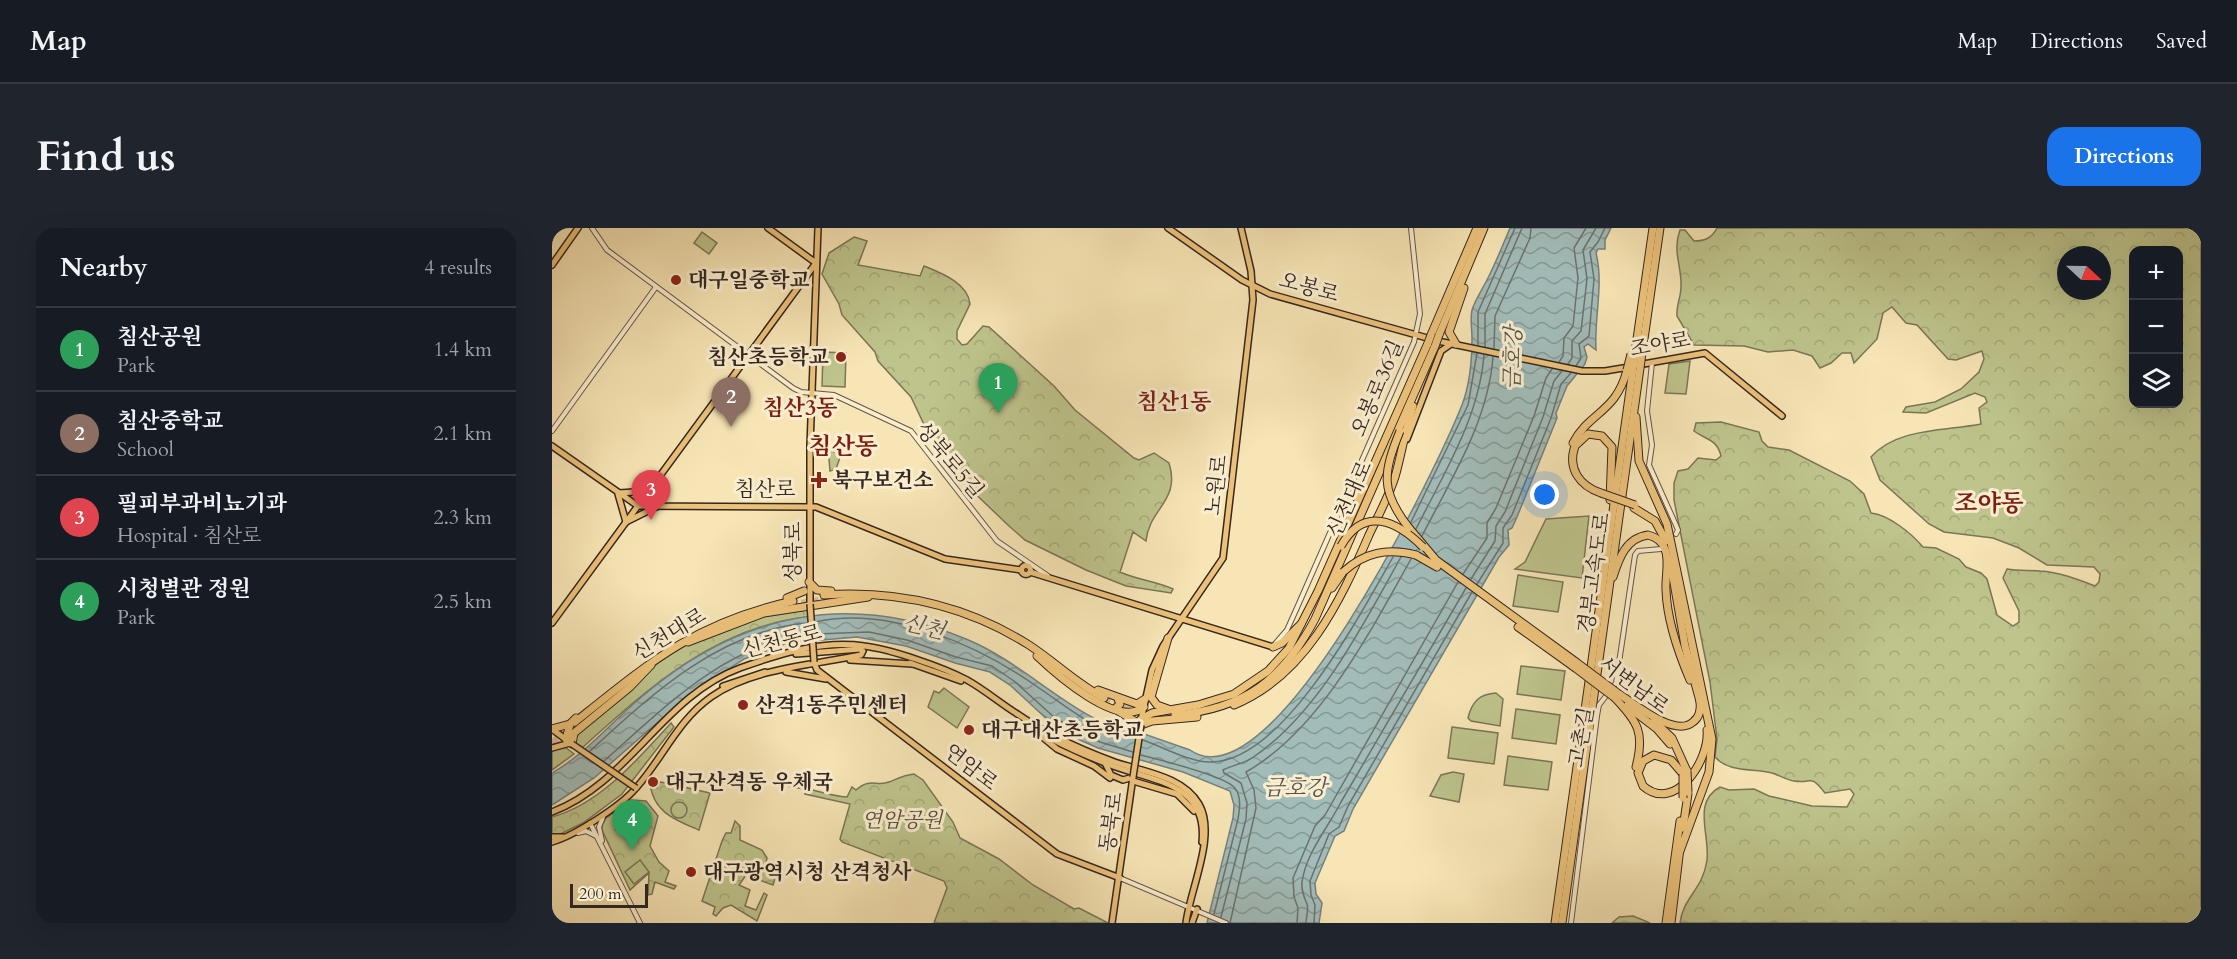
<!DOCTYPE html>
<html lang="en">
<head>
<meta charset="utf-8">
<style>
  body { margin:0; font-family:Cardo,"Noto Serif KR",serif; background:#20242c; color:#f1f3f6 }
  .controls { position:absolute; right:18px; top:18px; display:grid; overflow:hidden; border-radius:12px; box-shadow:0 6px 24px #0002 }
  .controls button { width:54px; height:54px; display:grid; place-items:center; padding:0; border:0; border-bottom:2px solid #363941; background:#171b24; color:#f1f3f6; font:30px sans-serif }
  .compass { position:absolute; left:1505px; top:18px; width:54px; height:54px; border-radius:50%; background:#171b24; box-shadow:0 6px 24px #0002; rotate:112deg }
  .scale { position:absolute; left:18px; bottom:15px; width:78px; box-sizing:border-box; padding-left:6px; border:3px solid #352722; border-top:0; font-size:16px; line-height:21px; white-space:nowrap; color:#352722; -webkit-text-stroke:4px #faeecf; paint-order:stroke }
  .you { position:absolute; left:993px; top:267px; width:21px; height:21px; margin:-15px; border:4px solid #fff; border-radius:50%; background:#1a73e8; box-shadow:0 0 0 9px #1a73e833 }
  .badge { display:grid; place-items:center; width:39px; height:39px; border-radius:50%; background:#1a73e8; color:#fff; font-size:20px; font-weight:700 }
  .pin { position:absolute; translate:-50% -50px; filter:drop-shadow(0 2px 3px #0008) }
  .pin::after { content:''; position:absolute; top:32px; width:21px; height:18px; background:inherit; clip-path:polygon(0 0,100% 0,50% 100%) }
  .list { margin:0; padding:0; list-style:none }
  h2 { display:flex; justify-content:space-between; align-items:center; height:78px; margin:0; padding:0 24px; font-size:26px }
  h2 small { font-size:20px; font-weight:400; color:#9ea1a6 }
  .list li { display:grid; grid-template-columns:39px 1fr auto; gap:18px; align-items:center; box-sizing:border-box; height:84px; padding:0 24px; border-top:2px solid #363941 }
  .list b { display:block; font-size:22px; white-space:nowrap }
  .list p { margin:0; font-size:20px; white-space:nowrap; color:#9ea1a6 }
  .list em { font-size:20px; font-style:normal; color:#9ea1a6 }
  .icon { flex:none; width:33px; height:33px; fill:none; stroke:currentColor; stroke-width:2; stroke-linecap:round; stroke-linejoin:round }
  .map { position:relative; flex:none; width:1649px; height:695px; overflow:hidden; border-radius:18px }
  header { display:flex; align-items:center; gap:36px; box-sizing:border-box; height:84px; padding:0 30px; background:#171b24; border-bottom:2px solid #363941 }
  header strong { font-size:28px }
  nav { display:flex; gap:33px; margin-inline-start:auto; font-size:21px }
  .intro { display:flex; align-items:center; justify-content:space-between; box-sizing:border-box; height:144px; padding:0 36px }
  h1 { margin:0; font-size:42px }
  .button { padding:15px 27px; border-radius:18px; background:#1a73e8; color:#fff; font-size:21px; font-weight:700 }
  main { display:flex; gap:36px; padding:0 36px }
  aside { flex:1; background:#171b24; border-radius:18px; box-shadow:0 6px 24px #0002 }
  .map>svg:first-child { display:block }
</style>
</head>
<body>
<header>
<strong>Map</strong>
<nav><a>Map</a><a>Directions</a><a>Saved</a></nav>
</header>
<div class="intro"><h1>Find us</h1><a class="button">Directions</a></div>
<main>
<aside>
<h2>Nearby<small>4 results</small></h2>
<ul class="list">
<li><span class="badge" style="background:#2e9e5b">1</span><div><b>침산공원</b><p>Park</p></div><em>1.4 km</em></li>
<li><span class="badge" style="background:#8d6e63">2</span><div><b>침산중학교</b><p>School</p></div><em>2.1 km</em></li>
<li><span class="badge" style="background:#e0444e">3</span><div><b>필피부과비뇨기과</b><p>Hospital · 침산로</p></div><em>2.3 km</em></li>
<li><span class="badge" style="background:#2e9e5b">4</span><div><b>시청별관 정원</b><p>Park</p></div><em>2.5 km</em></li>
</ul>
</aside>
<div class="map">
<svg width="1649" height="695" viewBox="0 0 1649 695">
  <defs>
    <pattern id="forest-crowns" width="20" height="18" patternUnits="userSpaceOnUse" patternTransform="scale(1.5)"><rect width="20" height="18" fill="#bec48c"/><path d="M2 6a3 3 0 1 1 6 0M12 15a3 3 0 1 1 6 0" fill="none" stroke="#a4a878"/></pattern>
    <pattern id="water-waves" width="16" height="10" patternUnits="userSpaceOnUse" patternTransform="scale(1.5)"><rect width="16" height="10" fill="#a2bcb9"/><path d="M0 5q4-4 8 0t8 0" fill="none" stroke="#859996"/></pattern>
  </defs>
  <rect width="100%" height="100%" fill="#f7e5b5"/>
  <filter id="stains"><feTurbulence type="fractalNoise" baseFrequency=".00333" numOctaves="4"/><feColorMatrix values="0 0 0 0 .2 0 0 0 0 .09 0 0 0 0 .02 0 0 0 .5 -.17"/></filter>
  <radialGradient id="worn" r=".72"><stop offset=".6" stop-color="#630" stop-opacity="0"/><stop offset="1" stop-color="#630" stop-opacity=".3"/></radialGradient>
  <g fill="url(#forest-crowns)" stroke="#7a7657" stroke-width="1.5" fill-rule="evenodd">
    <path d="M1165,0H1649V695H1128C1131,669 1151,662 1155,632C1158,606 1140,574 1168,559L1177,562L1202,561L1217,568L1260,578L1295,579L1302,566L1298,561L1273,565C1257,545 1261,556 1242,553C1235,552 1227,547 1220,545C1201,540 1177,545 1163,529L1165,511L1158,454L1122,272V255L1126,243L1136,241L1146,230L1164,232L1169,228C1165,211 1154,212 1142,203L1144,195L1169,194L1207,204L1210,213L1216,219L1237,222L1298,253L1312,266L1319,285C1337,287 1359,305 1371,319L1384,320L1407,331L1414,339L1429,345L1435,351L1445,387L1461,398L1467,394V383L1451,350L1455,341C1466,343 1477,342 1488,343C1507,344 1525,351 1543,358L1547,354L1548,346L1542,339L1495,337L1467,320L1441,310L1392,304L1377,296L1328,252L1319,229C1344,200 1393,203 1429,196L1427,180L1435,174L1433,169L1423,165L1374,185L1351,184L1354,179L1383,174L1409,161L1427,144L1432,131L1430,123L1404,132L1396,131L1365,97L1354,95L1340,79L1331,85L1325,111L1302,135L1299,125H1290L1279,135L1268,140L1260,128L1241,122L1216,124L1192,118L1142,117L1125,88C1124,78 1129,69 1129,59C1130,38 1120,23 1128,2H1133L1142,13C1153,13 1160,10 1165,0ZM1582,22H1626V176H1582ZM1514,27H1550V63H1514Z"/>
    <path d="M302,9L315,13L306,37L368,48L372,38C389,45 416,55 418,76L405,103V111L410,117L415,116L431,98L437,99L502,158L523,182L582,230L587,232L602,225L617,235C629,273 597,280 594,313L581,304L568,344C585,352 604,353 621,361L619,365L574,358L534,342L473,312L457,298L411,254L400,230L376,205L359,169L326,133L323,124L290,87L287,76L270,46L277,25Z"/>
    <path d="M276,219L290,224L284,241L278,243Z"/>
    <path d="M256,377L257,389C166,397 95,461 30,520L21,514L22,505C60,472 97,436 142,412C177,394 218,386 256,377Z"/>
    <path d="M119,495L122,499L70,566L31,595L0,610V589C48,576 86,531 119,495Z"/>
    <path d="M13,519L22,526L0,542V522Z"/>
    <path d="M362,546L371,552L401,594L408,610L447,631L481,657L522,681L527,680L556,695H382L395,660L392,653L290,614L288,611L298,576L253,566L252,561L235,558C256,558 274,568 295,569L300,559L304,562C319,549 324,559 337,554C347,550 352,547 362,546Z"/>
    <path d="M108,554L119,556L125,562L132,559L158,565L147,602C123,592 101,584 98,555L105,560Z"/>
    <path d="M79,572L94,573L106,588L98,618L107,634L117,643L113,654L124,658L122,661L103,654L100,666L96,667L97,645L78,662L50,602V598L54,590Z"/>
    <path d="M183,593L188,598V612L210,622L215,630L213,639L224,647L221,657L194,647L187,657L198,662L193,678L204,682L212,665L215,667L205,693L179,677L171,680L164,688L161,686L163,679L150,673L170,613L174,605H179Z"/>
    <path d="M1081,688L1098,695H1060L1067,689Z"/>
  </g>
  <g fill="#bec48c" stroke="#7a7657" stroke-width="1.5">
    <path d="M150,4L165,15L157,26L142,15Z"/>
    <path d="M271,124L294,125L293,159L270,158Z"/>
    <path d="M1138,133L1134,166L1113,165L1117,136Z"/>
    <path d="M1037,288L1030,350L963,341L973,334L994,291Z"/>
    <path d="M966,347L1011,354L1006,384L961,378Z"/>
    <path d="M969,438L1013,443L1009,472L965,466Z"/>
    <path d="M392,460L417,479L405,500L376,479L382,463L387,465Z"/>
    <path d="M944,465L951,471L948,498L919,493L916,490C920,473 928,466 944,465Z"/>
    <path d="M964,481L1008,487L1004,516L960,510Z"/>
    <path d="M900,499L946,505L942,536L896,530Z"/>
    <path d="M956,528L1000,534L996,562L952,557Z"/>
    <path d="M901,544L912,546L907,574L878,568L889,547Z"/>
    <circle cx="127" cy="582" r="8"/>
    <path d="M88,632L97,644L82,656L73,644Z"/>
  </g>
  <path fill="url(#water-waves)" stroke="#76807d" stroke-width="1.5" d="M958,0H1059L1053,12V21H1046L1044,25C1052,57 1042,89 1044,122L1036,116L1032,119L1035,129L1033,136L1015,158L1004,185L1005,190L965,289L960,300L956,302L957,317L947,329L801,581L792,603L783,608L763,655L764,666L770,675L767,695H655L681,590L682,577L678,563L631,544L546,520L528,512L499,495L458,457L438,444L403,435L354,418L305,409L236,415L192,431L138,466L42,550L0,577V545C35,525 62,491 93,466C189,385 297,363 414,411C471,434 519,488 575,504L578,501L638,522C722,581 886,237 910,177C918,156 920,132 920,110C920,101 918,91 920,82C923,72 931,60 936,50C944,34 951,17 958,0Z"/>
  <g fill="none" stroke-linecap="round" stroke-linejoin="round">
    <g stroke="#6c726e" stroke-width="1.5">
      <path d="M926,117V84L963,0"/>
      <path d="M933,119V86L970,0"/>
      <path d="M942,120L943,88L978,10L979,0"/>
      <path d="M1007,134L1011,128L1012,110L1021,98L1026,50L1022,20L1034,0"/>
      <path d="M1016,136L1020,130V113L1029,103L1035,51L1031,22L1044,0"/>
      <path d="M1024,138L1029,130L1027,116L1037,108L1042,51L1038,24L1046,14L1053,0"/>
      <path d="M859,294L916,177L925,125"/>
      <path d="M864,301C892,245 927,190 932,127"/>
      <path d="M870,308C899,251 936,194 941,129"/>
      <path d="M911,346L935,310V295L944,280L982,188L994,150L1000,141"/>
      <path d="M919,351L943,313L944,298L953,284L991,189L1002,153L1010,143"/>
      <path d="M925,356L951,315V300L960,287L999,190L1009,156L1019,145"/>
      <path d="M263,394C338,377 428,418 487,460C517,480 547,507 583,509"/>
      <path d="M264,406L317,404L355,412L404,429L440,438L462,453L503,490L548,514L581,524"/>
      <path d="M591,512C611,519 639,535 659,534C731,534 809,385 841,329"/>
      <path d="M38,523C100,466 167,403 255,395"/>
      <path d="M589,527C608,532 670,547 682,559C690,567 688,581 686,591L662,686"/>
      <path d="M52,533C112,480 173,416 256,407"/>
      <path d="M669,689L694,591L695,575L689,555L672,545L671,542C680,537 691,536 700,530C766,486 811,397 849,329"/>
      <path d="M678,695L704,580L702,562L694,544C768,502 818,404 859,331"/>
      <path d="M745,695L746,680L742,669L741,650L763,598L773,587L906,354"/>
      <path d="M754,695C754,689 757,682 755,676C752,669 749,662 750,654C754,625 777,598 789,574L914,360"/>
      <path d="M762,695L763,677L759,667L758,653L777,606L787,599L796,578L920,364"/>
    </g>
    <g stroke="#d0bf98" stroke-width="7" stroke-dasharray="7 3.5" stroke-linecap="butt">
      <path d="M239,377L276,371"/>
      <path d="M552,470L582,482"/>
      <path d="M575,484L599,488L623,487"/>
      <path d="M0,515L25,497"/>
    </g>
    <g stroke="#665647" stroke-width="6">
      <g id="minor">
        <path d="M40,0L55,22L241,160L249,164L282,167L359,203L445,313L496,348"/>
        <path d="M1100,135L1095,183L1100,217L1097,237L1123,295L1126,302L1124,306"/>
        <path d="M0,203L104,59"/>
        <path d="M722,417L735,402L744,382L862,114L868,86L859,0"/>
        <path d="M38,595L88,695"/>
        <path d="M26,605L34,603L44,608"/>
        <path d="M50,613L47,599L51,589"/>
        <path d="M568,650L674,695"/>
        <path d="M1019,695L1045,488L1047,477L1064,455L1083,327L1086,323L1109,321"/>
      </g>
    </g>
    <g stroke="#352722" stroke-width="8">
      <g id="major">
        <path d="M216,0L264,35"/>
        <path d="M616,0L690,52L718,66L886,113L1030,143H1053L1077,139"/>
        <path d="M0,37L26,0"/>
        <path d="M1086,137L1153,125L1230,188"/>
        <path d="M855,211L889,123L899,116"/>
        <path d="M0,218L86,278L264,279L393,331L469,342"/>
        <path d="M67,265L97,263L104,279"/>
        <path d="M66,266L74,294L104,279"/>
        <circle cx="474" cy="342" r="4.5"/>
        <path d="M478,344L721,419"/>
        <path d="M258,376V218L266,0"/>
        <path d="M0,395L264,35"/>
        <path d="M244,426L309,421"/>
        <path d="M298,432L360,436"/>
        <path d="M262,434L265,442L505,626L568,650"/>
        <path d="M358,435L409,453"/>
        <path d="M234,444L274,451"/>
        <path d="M171,458L213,444"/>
        <path d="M589,492L600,442L611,418L671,330L701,72L699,43L689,0"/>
        <path d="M477,498L505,521L542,538L558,550"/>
        <path d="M0,501L16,513"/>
        <path d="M498,510C518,521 540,530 561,538C602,553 656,556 650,614"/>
        <path d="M0,520L18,515"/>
        <path d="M552,533L559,547L571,552L581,549L560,695"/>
        <path d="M581,553L625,566L642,583"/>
        <path d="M0,584C77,555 111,468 188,440C227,426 269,412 312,418C338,421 391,439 415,452C433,462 449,476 467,487C496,507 528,521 560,533C590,544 630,547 647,576C665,607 638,661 634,695"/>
        <path d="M0,609H11"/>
        <path d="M0,614C22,608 69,578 84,560C111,530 125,493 159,469C200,440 262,437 309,427L311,423L308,421"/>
        <path d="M640,695L645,681"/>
      </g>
    </g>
    <g stroke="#352722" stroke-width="9">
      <g id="highway">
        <path d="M879,107L925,0"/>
        <path d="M887,107L932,0"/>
        <path d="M904,116L897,104L912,60"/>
        <path d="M1083,125L1101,0"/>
        <path d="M1090,125L1108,0"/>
        <path d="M1084,189L1087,233L1115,296L1160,511L1157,544L1128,623"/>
        <path d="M1021,215C1037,184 1064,185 1075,142"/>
        <path d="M1049,265C1028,258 1015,241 1023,218L1036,206L1050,208L1060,219L1058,272"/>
        <path d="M1082,280L1103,293L1114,313"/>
        <path d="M857,300L884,332L1024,434"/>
        <path d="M864,327L885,339"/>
        <path d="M1118,332L1133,418L1149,477"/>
        <path d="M1061,349C1067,330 1074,310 1096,307C1104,309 1110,313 1113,321C1118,334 1113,349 1114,362C1115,393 1126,424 1138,452"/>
        <path d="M257,354L265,362L279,363"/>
        <path d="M780,360L791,344"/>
        <path d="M272,367C345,362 415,378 477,417C503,434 525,456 552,470"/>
        <path d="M235,370L252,363"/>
        <path d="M966,399L1022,439"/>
        <path d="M136,414L212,385L316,369"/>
        <path d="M721,419L730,415L749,396"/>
        <path d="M485,428C504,446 566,501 592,479"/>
        <path d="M546,462L585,476L593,471"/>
        <path d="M1067,466C1083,476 1123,510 1141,494C1148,489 1149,481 1148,473"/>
        <path d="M1063,470C1086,495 1093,504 1084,539"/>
        <path d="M566,471L568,476L563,481L589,497L600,493L645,489"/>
        <path d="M682,477C753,448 788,374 817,307C826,288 837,268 843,249C850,225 853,201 861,178"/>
        <path d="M1075,478L1105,501L1118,516"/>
        <path d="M616,481L605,477L599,469L616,410"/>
        <path d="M623,487C693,481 731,451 763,391L883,118"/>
        <path d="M588,492L600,485L646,477L682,466L716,443L737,420L766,363L876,115"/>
        <path d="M1102,493L1120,510L1135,543"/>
        <path d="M23,494C98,434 144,394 241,373"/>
        <path d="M0,501L18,496"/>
        <path d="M14,511L18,496L24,490"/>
        <path d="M20,516L22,505L78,459L99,437"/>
        <path d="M1131,546L1119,532L1102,527L1091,533L1086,545L1091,558C1123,586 1158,532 1155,502"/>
        <path d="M1131,600L1136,566"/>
        <path d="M1003,695L1081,141"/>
        <path d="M1010,695L1088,140"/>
        <path d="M1114,695L1128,593"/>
        <path d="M1119,695L1128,620"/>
      </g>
    </g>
    <use href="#minor" stroke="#faeecf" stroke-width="4"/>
    <use href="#major" stroke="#ecc27a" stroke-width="5"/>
    <use href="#highway" stroke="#ecc27a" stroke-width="7"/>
    <g stroke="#352722" stroke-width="8" stroke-linecap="butt">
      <g id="major-bridge">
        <path d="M258,376L262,434"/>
        <path d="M20,516L84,560"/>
        <path d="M581,549L589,497"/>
      </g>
    </g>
    <g stroke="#352722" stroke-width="9" stroke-linecap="butt">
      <g id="highway-bridge">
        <path d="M876,115L879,107"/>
        <path d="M883,118L887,107"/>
        <path d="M1088,140L1090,125"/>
        <path d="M1081,141L1083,128"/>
        <path d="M1075,142L1079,126"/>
        <path d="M848,203C831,245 828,263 857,300"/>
        <path d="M1049,265L1083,277"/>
        <path d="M789,318C812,277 845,293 871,319"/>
        <path d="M791,344C813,324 835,320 864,327"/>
        <path d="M1024,434L1067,466"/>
        <path d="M1022,439L1063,470"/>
        <path d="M1135,543L1136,564"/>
        <path d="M1131,546V570"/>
      </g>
    </g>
    <use href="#major-bridge" stroke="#ecc27a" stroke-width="5"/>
    <use href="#highway-bridge" stroke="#ecc27a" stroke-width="7"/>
  </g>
  <g fill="#8f2418" stroke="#faeecf" stroke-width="2">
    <circle cx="124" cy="52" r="6"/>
    <circle cx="289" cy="129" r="6"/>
    <path d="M264 243h6v6h6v6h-6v6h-6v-6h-6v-6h6z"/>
    <circle cx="191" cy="477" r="6"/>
    <circle cx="417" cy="502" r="6"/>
    <circle cx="101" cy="554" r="6"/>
    <circle cx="139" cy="644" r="6"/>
  </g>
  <g text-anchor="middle" stroke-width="6" stroke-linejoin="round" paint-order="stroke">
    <g font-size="21" font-weight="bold" fill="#352722" stroke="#faeecf" text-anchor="start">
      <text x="136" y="59">대구일중학교</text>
      <text x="277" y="136" text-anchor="end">침산초등학교</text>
      <text x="280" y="259">북구보건소</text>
      <text x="203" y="484">산격1동주민센터</text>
      <text x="429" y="509">대구대산초등학교</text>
      <text x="113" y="561">대구산격동 우체국</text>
      <text x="151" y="651">대구광역시청 산격청사</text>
    </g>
    <g font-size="21" fill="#352722" stroke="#faeecf">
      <text transform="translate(757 59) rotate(15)" y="7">오봉로</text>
      <text transform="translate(1108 116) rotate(-10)" y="7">조야로</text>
      <text transform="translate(825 160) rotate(-67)" y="7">오봉로36길</text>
      <text transform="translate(398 232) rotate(50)" y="7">성북로5길</text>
      <text transform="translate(664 257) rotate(-83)" y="7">노원로</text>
      <text x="213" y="268">침산로</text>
      <text transform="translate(797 271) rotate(-66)" y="7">신천대로</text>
      <text transform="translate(241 324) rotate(-90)" y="7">성북로</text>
      <text transform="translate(1042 345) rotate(-82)" y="7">경부고속도로</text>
      <text transform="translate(117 406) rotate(-31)" y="7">신천대로</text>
      <text transform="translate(230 413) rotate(-14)" y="7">신천동로</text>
      <text transform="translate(1082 457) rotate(37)" y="7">서변남로</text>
      <text transform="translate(1029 509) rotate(-80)" y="7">고촌길</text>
      <text transform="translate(419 539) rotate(38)" y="7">연암로</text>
      <text transform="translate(559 594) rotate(-82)" y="7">동북로</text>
    </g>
    <g font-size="21" font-style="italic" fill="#574e3c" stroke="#faeecf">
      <text x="350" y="599">연암공원</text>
    </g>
    <g font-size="22" font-style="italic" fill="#56544f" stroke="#faeecf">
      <text transform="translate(960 130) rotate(-88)" y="8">금호강</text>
      <text transform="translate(372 398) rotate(14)" y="8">신천</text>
      <text x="743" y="567">금호강</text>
    </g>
    <g font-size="22" font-weight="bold" fill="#7a1f14" stroke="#faeecf">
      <text x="622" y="181">침산1동</text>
      <text x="248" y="187">침산3동</text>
    </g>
    <g font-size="24" font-weight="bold" fill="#7a1f14" stroke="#faeecf">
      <text x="291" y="226">침산동</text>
      <text x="1437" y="283">조야동</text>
    </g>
  </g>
  <rect width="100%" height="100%" filter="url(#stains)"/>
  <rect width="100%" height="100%" fill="url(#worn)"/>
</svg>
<div class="controls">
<button>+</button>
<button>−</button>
<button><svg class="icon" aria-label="layers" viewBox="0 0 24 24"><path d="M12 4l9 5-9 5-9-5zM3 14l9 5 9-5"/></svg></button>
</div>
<svg class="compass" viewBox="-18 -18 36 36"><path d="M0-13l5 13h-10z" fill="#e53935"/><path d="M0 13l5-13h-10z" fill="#9ea1a6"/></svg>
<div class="scale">200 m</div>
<div class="you"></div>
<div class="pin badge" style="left:446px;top:185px;background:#2e9e5b">1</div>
<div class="pin badge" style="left:179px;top:199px;background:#8d6e63">2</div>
<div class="pin badge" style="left:99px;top:292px;background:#e0444e">3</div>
<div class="pin badge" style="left:80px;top:622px;background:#2e9e5b">4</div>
</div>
</main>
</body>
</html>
